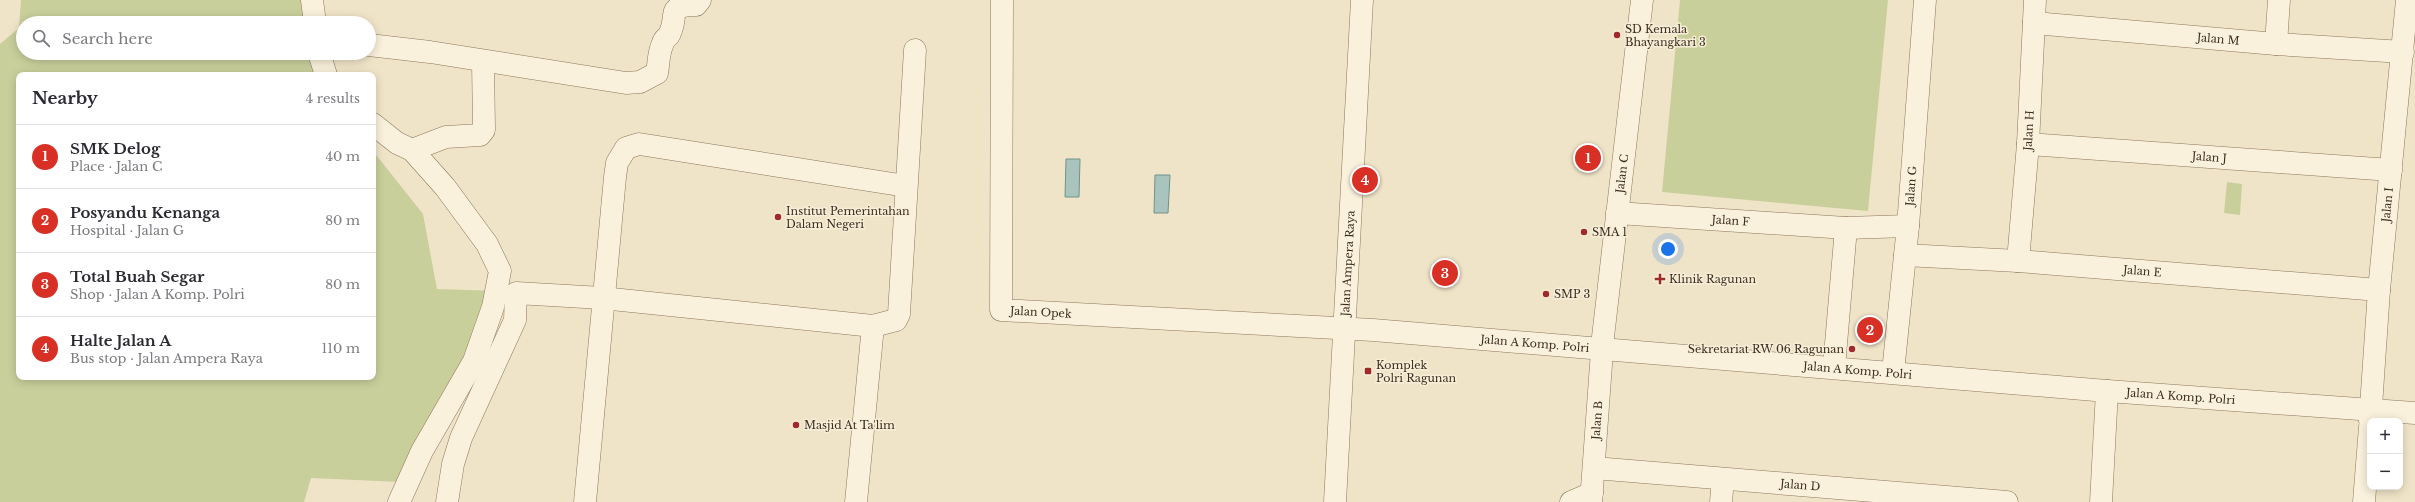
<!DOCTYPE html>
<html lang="en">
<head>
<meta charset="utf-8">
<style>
  body { margin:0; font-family:"Libre Baskerville",serif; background:#f7f7f7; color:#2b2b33 }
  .controls { position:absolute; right:12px; bottom:12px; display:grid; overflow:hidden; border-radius:8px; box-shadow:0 2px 10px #0003 }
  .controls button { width:36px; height:36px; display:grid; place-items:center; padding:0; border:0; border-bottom:1px solid #e1e1e2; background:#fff; color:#2b2b33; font:20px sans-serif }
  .you { position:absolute; left:1668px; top:249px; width:14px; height:14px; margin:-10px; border:3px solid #fff; border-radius:50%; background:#1a73e8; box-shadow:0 0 0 6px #1a73e833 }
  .badge { display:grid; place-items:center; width:26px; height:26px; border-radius:50%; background:#d93025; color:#fff; font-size:13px; font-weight:700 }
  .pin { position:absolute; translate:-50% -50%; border:2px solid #fff; box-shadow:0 1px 4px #0006 }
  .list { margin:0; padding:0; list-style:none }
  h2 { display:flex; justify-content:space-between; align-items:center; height:52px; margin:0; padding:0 16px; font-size:17px }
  h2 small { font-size:13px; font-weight:400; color:#7c7c81 }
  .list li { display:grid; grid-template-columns:26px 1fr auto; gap:12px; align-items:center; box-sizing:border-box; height:64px; padding:0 16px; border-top:1px solid #e1e1e2 }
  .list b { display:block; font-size:15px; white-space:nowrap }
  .list p { margin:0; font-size:13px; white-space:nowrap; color:#7c7c81 }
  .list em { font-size:13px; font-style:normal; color:#7c7c81 }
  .icon { flex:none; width:22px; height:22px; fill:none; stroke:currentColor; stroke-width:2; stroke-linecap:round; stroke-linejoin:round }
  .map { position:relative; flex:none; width:2415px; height:502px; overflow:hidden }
  .search { position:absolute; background:#fff; box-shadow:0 2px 10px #0003; left:16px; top:16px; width:360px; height:44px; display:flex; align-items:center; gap:10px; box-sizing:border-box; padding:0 14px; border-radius:22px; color:#7c7c81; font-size:15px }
  .panel { position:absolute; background:#fff; box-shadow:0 2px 10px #0003; left:16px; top:72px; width:360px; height:308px; border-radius:8px }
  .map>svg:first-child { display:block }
</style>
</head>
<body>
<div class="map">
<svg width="2415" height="502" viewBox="0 0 2415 502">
  <rect width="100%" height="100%" fill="#f0e4c8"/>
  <g fill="#c9cf9b">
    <path d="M21,0H308L311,23H23V53H316L319,75H19V377H373V151L423,214L437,289L499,291L399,482L311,478L304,502H0V44L19,28Z"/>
    <path d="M1680,0H1888L1868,211L1662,192Z"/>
    <path d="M2227,182L2242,184L2240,215L2224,213Z"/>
  </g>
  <g fill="#a9c4bc" stroke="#6f938a">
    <path d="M1066,159H1080L1079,197H1065Z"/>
    <path d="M1155,175H1170L1168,213H1154Z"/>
  </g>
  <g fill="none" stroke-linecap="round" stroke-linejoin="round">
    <g stroke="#8d765c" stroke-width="23">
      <g id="minor">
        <path d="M312,0L315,23"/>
        <path id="s1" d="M1002,0L1001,310L1373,330L2107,391L2415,413"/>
        <path id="s2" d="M2034,23L2276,44L2403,52"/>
        <path d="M2276,44L2279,0"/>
        <path d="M369,45L430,52L626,83L640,82L657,73C659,63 658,53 663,43C664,38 669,37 670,33C679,13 665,6 696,5L700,0"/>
        <path d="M319,53L326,75"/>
        <path d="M373,124L397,143L412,150L445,187L487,244L500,271L493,307L474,361L422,451L399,502"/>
        <path id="s3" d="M2028,144L2391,170"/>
        <path d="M412,150L446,137L480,135L484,130L483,61"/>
        <path id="s4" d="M1617,213L1846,228L1908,226"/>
        <path id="s5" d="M1905,255L2018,261L2379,290"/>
        <path id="s6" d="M2018,261L2028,144L2035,0"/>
        <path d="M1834,367L1846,228"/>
        <path id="s7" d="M1893,372L1908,226L1925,0"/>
        <path id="s8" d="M2370,421L2379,290L2407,0"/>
        <path id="s9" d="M1594,468L2007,502"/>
        <path d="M447,502L453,464L461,438L515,320L516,293L602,298L873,326L896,320L899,314L915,50"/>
        <path d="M585,502L615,177L617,163L626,148L639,144L906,186"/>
        <path d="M856,502L873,326"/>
        <path id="s10" d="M1335,502L1362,0"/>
        <path d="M1571,502L1592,493"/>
        <path id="s11" d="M1591,502L1603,337L1642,0"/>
        <path d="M1721,502L1723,479"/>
        <path d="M2101,502L2107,391"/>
        <path d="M2364,502L2370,427"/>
      </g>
    </g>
    <use href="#minor" stroke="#faf1dc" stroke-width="22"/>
  </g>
  <g fill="#9e2a2b" stroke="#f7eed8" stroke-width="1.5">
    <circle cx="1617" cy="35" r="4"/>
    <circle cx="778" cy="217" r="4"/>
    <circle cx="1584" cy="232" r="4"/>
    <path d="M1658 273h4v4h4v4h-4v4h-4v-4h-4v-4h4z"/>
    <circle cx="1546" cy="294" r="4"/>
    <circle cx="1852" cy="349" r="4"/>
    <rect x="1364" y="367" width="8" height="8" rx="2"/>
    <circle cx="796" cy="425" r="4"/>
  </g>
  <g text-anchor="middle" stroke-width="3" stroke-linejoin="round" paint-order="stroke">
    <g font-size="11" fill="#3d2e20" stroke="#f7eed8" text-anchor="start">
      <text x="1625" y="33">SD Kemala<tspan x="1625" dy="13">Bhayangkari 3</tspan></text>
      <text x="786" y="215">Institut Pemerintahan<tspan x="786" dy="13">Dalam Negeri</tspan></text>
      <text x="1592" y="236">SMA 1</text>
      <text x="1669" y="283">Klinik Ragunan</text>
      <text x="1554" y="298">SMP 3</text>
      <text x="1844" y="353" text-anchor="end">Sekretariat RW 06 Ragunan</text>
      <text x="1376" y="369">Komplek<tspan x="1376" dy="13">Polri Ragunan</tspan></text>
      <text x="804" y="429">Masjid At Ta'lim</text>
    </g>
    <g font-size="11" fill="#3d2e20" stroke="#f7eed8">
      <text dy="4" stroke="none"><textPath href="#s2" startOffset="185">Jalan M</textPath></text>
      <text dy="4" stroke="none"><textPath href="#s6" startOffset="131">Jalan H</textPath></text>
      <text dy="4" stroke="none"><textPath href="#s3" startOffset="182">Jalan J</textPath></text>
      <text dy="4" stroke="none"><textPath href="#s11" startOffset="330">Jalan C</textPath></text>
      <text dy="4" stroke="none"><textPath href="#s7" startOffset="187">Jalan G</textPath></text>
      <text dy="4" stroke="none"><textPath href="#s8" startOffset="217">Jalan I</textPath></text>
      <text dy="4" stroke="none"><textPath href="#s4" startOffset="114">Jalan F</textPath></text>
      <text dy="4" stroke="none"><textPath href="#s10" startOffset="239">Jalan Ampera Raya</textPath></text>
      <text dy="4" stroke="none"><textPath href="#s5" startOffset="238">Jalan E</textPath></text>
      <text dy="4" stroke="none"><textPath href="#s1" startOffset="350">Jalan Opek</textPath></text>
      <text dy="4" stroke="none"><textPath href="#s1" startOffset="845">Jalan A Komp. Polri</textPath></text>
      <text dy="4" stroke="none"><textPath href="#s1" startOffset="1169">Jalan A Komp. Polri</textPath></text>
      <text dy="4" stroke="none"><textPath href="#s1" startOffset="1493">Jalan A Komp. Polri</textPath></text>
      <text dy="4" stroke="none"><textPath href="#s11" startOffset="82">Jalan B</textPath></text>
      <text dy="4" stroke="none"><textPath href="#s9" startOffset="207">Jalan D</textPath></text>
    </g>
  </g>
</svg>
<div class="controls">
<button>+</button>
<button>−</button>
</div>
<div class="you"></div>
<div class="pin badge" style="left:1588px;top:158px">1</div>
<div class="pin badge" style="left:1870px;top:330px">2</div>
<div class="pin badge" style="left:1445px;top:273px">3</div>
<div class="pin badge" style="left:1365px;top:180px">4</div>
<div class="search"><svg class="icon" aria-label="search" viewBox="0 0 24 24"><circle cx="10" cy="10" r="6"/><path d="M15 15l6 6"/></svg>Search here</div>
<section class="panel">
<h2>Nearby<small>4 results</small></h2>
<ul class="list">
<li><span class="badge">1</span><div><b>SMK Delog</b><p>Place · Jalan C</p></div><em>40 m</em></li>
<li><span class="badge">2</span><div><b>Posyandu Kenanga</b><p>Hospital · Jalan G</p></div><em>80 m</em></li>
<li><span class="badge">3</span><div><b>Total Buah Segar</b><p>Shop · Jalan A Komp. Polri</p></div><em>80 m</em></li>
<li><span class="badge">4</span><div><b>Halte Jalan A</b><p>Bus stop · Jalan Ampera Raya</p></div><em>110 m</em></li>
</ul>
</section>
</div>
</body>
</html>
